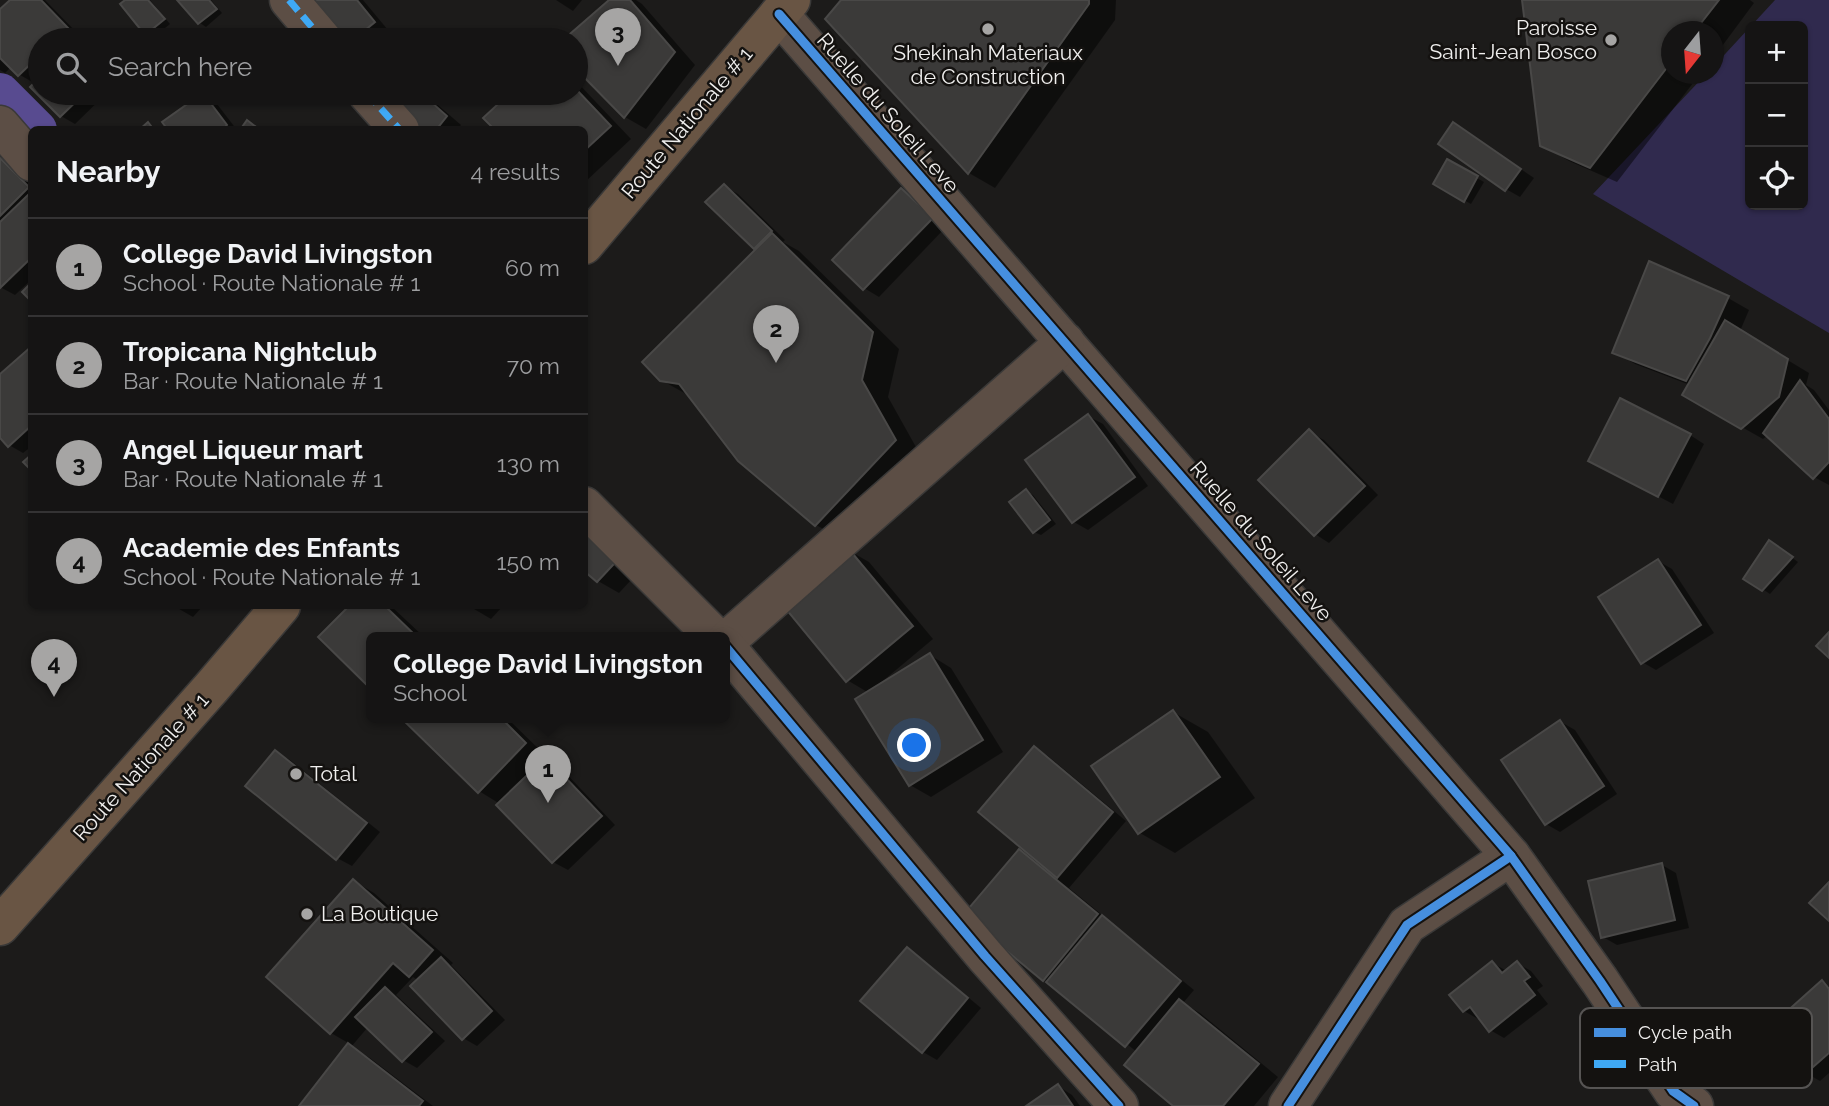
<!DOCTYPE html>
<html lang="en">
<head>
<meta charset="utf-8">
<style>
  body { margin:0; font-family:Raleway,sans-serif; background:#222122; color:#f1f3f6 }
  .controls { position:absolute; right:21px; top:21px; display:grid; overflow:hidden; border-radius:10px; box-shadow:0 2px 5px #0004 }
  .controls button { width:63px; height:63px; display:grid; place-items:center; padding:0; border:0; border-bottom:2px solid #343334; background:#151414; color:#f1f3f6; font:35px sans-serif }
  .compass { position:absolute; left:1661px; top:21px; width:63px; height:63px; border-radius:50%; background:#151414; box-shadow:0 2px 5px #0004; rotate:197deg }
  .you { position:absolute; left:915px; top:746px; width:24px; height:24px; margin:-18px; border:5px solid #fff; border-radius:50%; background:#1a73e8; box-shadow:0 0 0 10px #1a73e833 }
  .badge { display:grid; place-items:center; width:46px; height:46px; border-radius:50%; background:#a6a5a4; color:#111; font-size:23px; font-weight:700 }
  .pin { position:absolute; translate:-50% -58px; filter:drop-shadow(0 2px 4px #0008) }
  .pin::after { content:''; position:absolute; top:37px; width:24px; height:21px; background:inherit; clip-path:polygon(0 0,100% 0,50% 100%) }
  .popup { position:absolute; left:366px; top:632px; width:364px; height:91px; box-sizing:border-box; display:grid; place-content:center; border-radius:10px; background:#151414; filter:drop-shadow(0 2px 5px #0005); font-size:23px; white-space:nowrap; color:#9d9ea0 }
  .popup b { font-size:26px; color:#f1f3f6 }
  .popup::after { content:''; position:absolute; left:50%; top:100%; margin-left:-14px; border:14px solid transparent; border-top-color:#151414 }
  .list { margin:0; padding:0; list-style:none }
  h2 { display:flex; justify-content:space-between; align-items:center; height:91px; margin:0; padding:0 28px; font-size:30px }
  h2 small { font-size:23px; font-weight:400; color:#9d9ea0 }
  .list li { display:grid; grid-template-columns:46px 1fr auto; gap:21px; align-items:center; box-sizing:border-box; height:98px; padding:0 28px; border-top:2px solid #343334 }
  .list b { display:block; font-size:26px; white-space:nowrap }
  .list p { margin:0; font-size:23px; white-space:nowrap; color:#9d9ea0 }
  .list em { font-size:23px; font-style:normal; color:#9d9ea0 }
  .icon { flex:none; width:38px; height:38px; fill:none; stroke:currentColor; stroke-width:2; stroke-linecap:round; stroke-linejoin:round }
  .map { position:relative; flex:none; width:1829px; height:1106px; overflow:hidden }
  .search { position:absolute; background:#151414; box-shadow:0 2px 5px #0004; left:28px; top:28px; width:560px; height:77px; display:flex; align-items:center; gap:18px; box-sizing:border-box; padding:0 24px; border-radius:38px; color:#9d9ea0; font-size:26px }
  .panel { position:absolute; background:#151414; box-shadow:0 2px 5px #0004; left:28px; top:126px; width:560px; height:483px; border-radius:10px }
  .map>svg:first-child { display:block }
</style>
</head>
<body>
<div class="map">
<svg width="1829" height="1106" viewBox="0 0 1829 1106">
  <rect width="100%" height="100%" fill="#1c1b1a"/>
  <path fill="#302a4e" d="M1775,0H1829V333L1593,194L1706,74H1714V66L1750,27V205H1803V26H1751Z"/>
  <g fill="#0007">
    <path d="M12,0H45L81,37L79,39L81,40H40V93H107L75,124L61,116L33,87L36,84L20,75L11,67L5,73L0,70V12Z"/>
    <path d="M128,0H150L170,24L153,38L147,34L122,4Z"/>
    <path d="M180,0H211L222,13L206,27L200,23Z"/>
    <path d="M305,0H363L388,30L376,40H339Z"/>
    <path d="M556,0H582L573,11Z"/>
    <path d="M611,0H636L642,4L695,65L646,129L625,117L576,66V40H566Z"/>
    <path d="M844,0H1116L1115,20L995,188L969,173L827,18Z"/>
    <path d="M1524,0H1750L1754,3L1714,57V32H1672V74H1700L1617,182L1569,161L1542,145Z"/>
    <path d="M576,81L631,139L584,183V130L486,118L512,93H576Z"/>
    <path d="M399,93H424L461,125L457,130H409L385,108Z"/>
    <path d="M203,95L217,104L237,130H170Z"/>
    <path d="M1468,133L1534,178L1520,197L1506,189Z"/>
    <path d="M0,158L9,163L32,185V279L15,295L0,287Z"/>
    <path d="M1447,161L1484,182L1471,204L1435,184Z"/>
    <path d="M724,186L738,194L785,240L783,242L799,251L899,349L888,397L921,456L843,540L816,525L688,395L661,380L758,249L755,248Z"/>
    <path d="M902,190L916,198L946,227L879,297L864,288Z"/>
    <path d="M1650,264L1728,298L1749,310L1740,331L1809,373L1806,385L1814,390L1829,410V485L1814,477L1768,435L1763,439L1685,395L1690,385L1635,364L1615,352Z"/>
    <path d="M32,349V446L23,453L9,445L0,435V377Z"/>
    <path d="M1088,416L1103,424L1148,486L1088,530L1074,522Z"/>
    <path d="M1309,432L1324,440L1378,495L1329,543L1315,534Z"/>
    <path d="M1690,435L1704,444L1673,504L1604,468Z"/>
    <path d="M1026,491L1033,495L1056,524L1041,535L1034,532Z"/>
    <path d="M584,509L646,564L619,593L598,581L584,568Z"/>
    <path d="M1776,546L1798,562L1770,594L1746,578Z"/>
    <path d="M848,550L869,562L933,639L878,685L879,687L930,655L951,668L1003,752L931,797L910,785L869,693L847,680Z"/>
    <path d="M1658,561L1672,569L1714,633L1656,670L1642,662Z"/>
    <path d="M174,606H203L193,617Z"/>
    <path d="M351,606H391L424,637H371V687L320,637Z"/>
    <path d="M469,606H503L491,619Z"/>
    <path d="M1173,712L1208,732L1255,798L1175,853L1140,833Z"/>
    <path d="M403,717H506L546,756L544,758L560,767L615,825L568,870L553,862L498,805L500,804L479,791Z"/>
    <path d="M1561,722L1575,730L1617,794L1560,832L1546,824Z"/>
    <path d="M1034,748L1048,756L1126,821L1069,888L1194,990L1183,1003L1200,1013L1278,1077L1254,1106H1176L1137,1052L1044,979L1020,851L1029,857L1030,855Z"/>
    <path d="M276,752L290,760L380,832L352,866L337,858L248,786Z"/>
    <path d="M1662,865L1676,873L1689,928L1617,945L1603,937Z"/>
    <path d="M354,881L374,893L453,963L451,965L505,1020L477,1046L463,1038L419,981L413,977L396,995L445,1041L417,1068L403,1060L368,1027L351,1047L370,1058L433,1106H302L350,1044L331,1033L269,977Z"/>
    <path d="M907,949L921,958L981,1008L937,1060L923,1052Z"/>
    <path d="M1492,963L1507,971L1517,963L1531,971L1543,986L1537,990L1548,1004L1504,1038L1490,1030L1480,1018L1478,1019L1464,1011Z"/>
    <path d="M1822,983L1829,987V1073L1820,1081L1806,1073Z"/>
    <path d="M1058,1086L1072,1095L1080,1106H1029Z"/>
  </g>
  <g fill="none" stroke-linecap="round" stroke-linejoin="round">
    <path stroke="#584b90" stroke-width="40" d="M0,93L37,130"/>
  </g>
  <g fill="#3b3a39" stroke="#494847" stroke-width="2">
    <path d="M10,0H41L68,28L55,40H40V55L18,76L0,58V9Z"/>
    <path d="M125,0H148L165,19L145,35L120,4Z"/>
    <path d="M177,0H209L217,9L198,24Z"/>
    <path d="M303,0H357L375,22L353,40H337Z"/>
    <path d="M609,0H630L675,52L624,118L576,69V40H563Z"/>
    <path d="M841,0H1089V4L968,174L825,19Z"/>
    <path d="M1522,0H1719L1694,32H1672V61L1590,168L1540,146Z"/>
    <path d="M40,77V93H85L60,117L30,87Z"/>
    <path d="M576,89L611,126L584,151V130H495L483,118L510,93H576Z"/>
    <path d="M203,93L227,125L222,130H168L162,122Z"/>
    <path d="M397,93H421L447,116L436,130H407L383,108Z"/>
    <path d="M247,120L260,130H240Z"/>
    <path d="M148,122L154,130H139Z"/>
    <path d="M1453,122L1521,169L1505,191L1438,144Z"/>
    <path d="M0,158L29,187L0,216Z"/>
    <path d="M1447,159L1478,176L1464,202L1433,184Z"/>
    <path d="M724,184L772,231L754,249L705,202Z"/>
    <path d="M901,188L933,218L863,290L832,260Z"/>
    <path d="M32,191V257L0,288V222Z"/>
    <path d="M772,233L873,332L862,380L896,440L815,526L738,461L679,384L660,381L642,362Z"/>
    <path d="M1649,261L1729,296L1710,338L1686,381L1612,353Z"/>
    <path d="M32,282V302L22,292Z"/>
    <path d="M1725,320L1788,359L1779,397L1741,429L1682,395Z"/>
    <path d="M32,346V425L8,447L0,438V374Z"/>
    <path d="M1800,380L1829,419V462L1813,479L1763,433Z"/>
    <path d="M1620,398L1691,434L1658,497L1588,461Z"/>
    <path d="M1088,414L1135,477L1072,523L1025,460Z"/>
    <path d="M1309,429L1365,486L1314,536L1258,480Z"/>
    <path d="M32,454V471L23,462Z"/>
    <path d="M1026,489L1050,520L1033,533L1009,502Z"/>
    <path d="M584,513L626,551L597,582L584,571Z"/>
    <path d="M1769,540L1793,557L1762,591L1743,579Z"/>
    <path d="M848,548L913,626L846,682L781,603Z"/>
    <path d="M1658,559L1701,625L1641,664L1598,597Z"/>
    <path d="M349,606H385L417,637H371V689L318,637Z"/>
    <path d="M1829,632V658L1816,646Z"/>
    <path d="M930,653L983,740L909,786L855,699Z"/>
    <path d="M1173,710L1220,777L1138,834L1091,766Z"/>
    <path d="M400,717H500L526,743L478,793Z"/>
    <path d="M1560,720L1604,786L1545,825L1501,760Z"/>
    <path d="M1034,746L1113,812L1057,878L978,812Z"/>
    <path d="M275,750L367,823L336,860L245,786Z"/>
    <path d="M546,757L602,816L552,863L496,805Z"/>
    <path d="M1019,849L1098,914L1043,981L963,915Z"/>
    <path d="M1662,863L1675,920L1601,938L1588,881Z"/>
    <path d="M353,879L433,950L409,977L393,963L330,1034L266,977Z"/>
    <path d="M1829,882V921L1809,903Z"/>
    <path d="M1102,915L1181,981L1125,1047L1046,982Z"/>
    <path d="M907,947L968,998L922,1053L860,1001Z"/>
    <path d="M441,957L492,1011L462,1040L410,986Z"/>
    <path d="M1492,961L1502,973L1517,961L1530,977L1524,981L1535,995L1489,1032L1470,1007L1463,1012L1449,995Z"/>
    <path d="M1822,980L1829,989V1053L1805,1074L1765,1031Z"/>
    <path d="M385,987L432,1032L402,1062L355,1017Z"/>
    <path d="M1179,999L1259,1064L1223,1106H1173L1124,1065Z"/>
    <path d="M348,1043L423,1101L419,1106H299Z"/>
    <path d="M1058,1084L1073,1106H1026Z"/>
  </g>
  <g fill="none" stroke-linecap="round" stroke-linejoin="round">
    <g stroke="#3a3938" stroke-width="41">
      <g id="street">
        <path d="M289,0L323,40"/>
        <path d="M779,14L1511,856L1600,981L1673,1091L1694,1106"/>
        <path d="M367,93L400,130"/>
        <path d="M0,125L32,162"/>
        <path d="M584,506L715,637"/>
        <path d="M725,642L1065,342"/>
        <path d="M725,646L985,956L1119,1106"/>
        <path d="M1288,1106L1407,925L1511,856"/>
      </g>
    </g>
    <g stroke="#3a3938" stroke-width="41">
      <g id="primary">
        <path d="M584,245L791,0"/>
        <path d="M0,926L212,687L281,606"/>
      </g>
    </g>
    <use href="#street" stroke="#5c4e45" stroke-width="38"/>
    <use href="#primary" stroke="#695544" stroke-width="38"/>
    <g stroke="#3fa9f5" stroke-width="7" stroke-dasharray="14 7" stroke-linecap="butt">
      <path d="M289,0L323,40"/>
      <path d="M367,93L400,130"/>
    </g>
    <g stroke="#141210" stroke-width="13">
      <g id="cycleway">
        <path d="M779,14L1511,856L1600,981L1673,1091L1694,1106"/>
        <path d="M725,646L985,956L1119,1106"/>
        <path d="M1288,1106L1407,925L1511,856"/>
      </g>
    </g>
    <use href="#cycleway" stroke="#468fdf" stroke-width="9"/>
  </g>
  <g fill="#a6a5a4" stroke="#141210" stroke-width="2.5">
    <circle cx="988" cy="29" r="7"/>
    <circle cx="1611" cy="40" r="7"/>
    <circle cx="296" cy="774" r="7"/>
    <circle cx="307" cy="914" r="7"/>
  </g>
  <g text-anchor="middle" stroke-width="5" stroke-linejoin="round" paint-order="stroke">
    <g font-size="21" fill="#f0efee" stroke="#141210" text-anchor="start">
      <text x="1597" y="35" text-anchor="end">Paroisse<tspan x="1597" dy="24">Saint-Jean Bosco</tspan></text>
      <text x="988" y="60" text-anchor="middle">Shekinah Materiaux<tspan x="988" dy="24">de Construction</tspan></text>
      <text x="310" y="781">Total</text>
      <text x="321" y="921">La Boutique</text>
    </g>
    <g font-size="21" fill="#f0efee" stroke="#141210">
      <text transform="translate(888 113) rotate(49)" y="7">Ruelle du Soleil Leve</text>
      <text transform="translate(687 123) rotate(-50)" y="7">Route Nationale # 1</text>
      <text transform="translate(1261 541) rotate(49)" y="7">Ruelle du Soleil Leve</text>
      <text transform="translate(141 767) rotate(-48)" y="7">Route Nationale # 1</text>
    </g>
  </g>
  <rect x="1580" y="1008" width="232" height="80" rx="10" fill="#141210" stroke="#565453" stroke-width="2"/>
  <rect x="1594" y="1028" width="32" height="9" fill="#468fdf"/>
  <rect x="1594" y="1060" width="32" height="8" fill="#3fa9f5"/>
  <g font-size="19" fill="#f0efee">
    <text x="1638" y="1039">Cycle path</text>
    <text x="1638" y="1071">Path</text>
  </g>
</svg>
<div class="controls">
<button>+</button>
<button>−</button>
<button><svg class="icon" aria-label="locate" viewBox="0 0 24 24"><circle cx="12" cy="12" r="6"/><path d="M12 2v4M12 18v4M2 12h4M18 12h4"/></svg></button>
</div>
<svg class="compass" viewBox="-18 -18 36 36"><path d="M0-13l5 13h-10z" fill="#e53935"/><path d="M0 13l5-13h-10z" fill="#9d9ea0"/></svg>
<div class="you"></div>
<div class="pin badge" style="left:548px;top:803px">1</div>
<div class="popup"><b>College David Livingston</b>School</div>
<div class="pin badge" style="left:776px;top:363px">2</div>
<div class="pin badge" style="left:618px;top:66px">3</div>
<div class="pin badge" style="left:54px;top:697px">4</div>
<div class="search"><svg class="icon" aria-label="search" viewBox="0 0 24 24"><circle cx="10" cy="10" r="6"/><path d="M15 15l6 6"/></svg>Search here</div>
<section class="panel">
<h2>Nearby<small>4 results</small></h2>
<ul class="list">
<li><span class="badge">1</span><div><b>College David Livingston</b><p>School · Route Nationale # 1</p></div><em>60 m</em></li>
<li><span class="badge">2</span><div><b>Tropicana Nightclub</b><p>Bar · Route Nationale # 1</p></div><em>70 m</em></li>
<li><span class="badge">3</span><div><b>Angel Liqueur mart</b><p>Bar · Route Nationale # 1</p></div><em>130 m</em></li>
<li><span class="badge">4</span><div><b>Academie des Enfants</b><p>School · Route Nationale # 1</p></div><em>150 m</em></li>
</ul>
</section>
</div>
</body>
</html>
